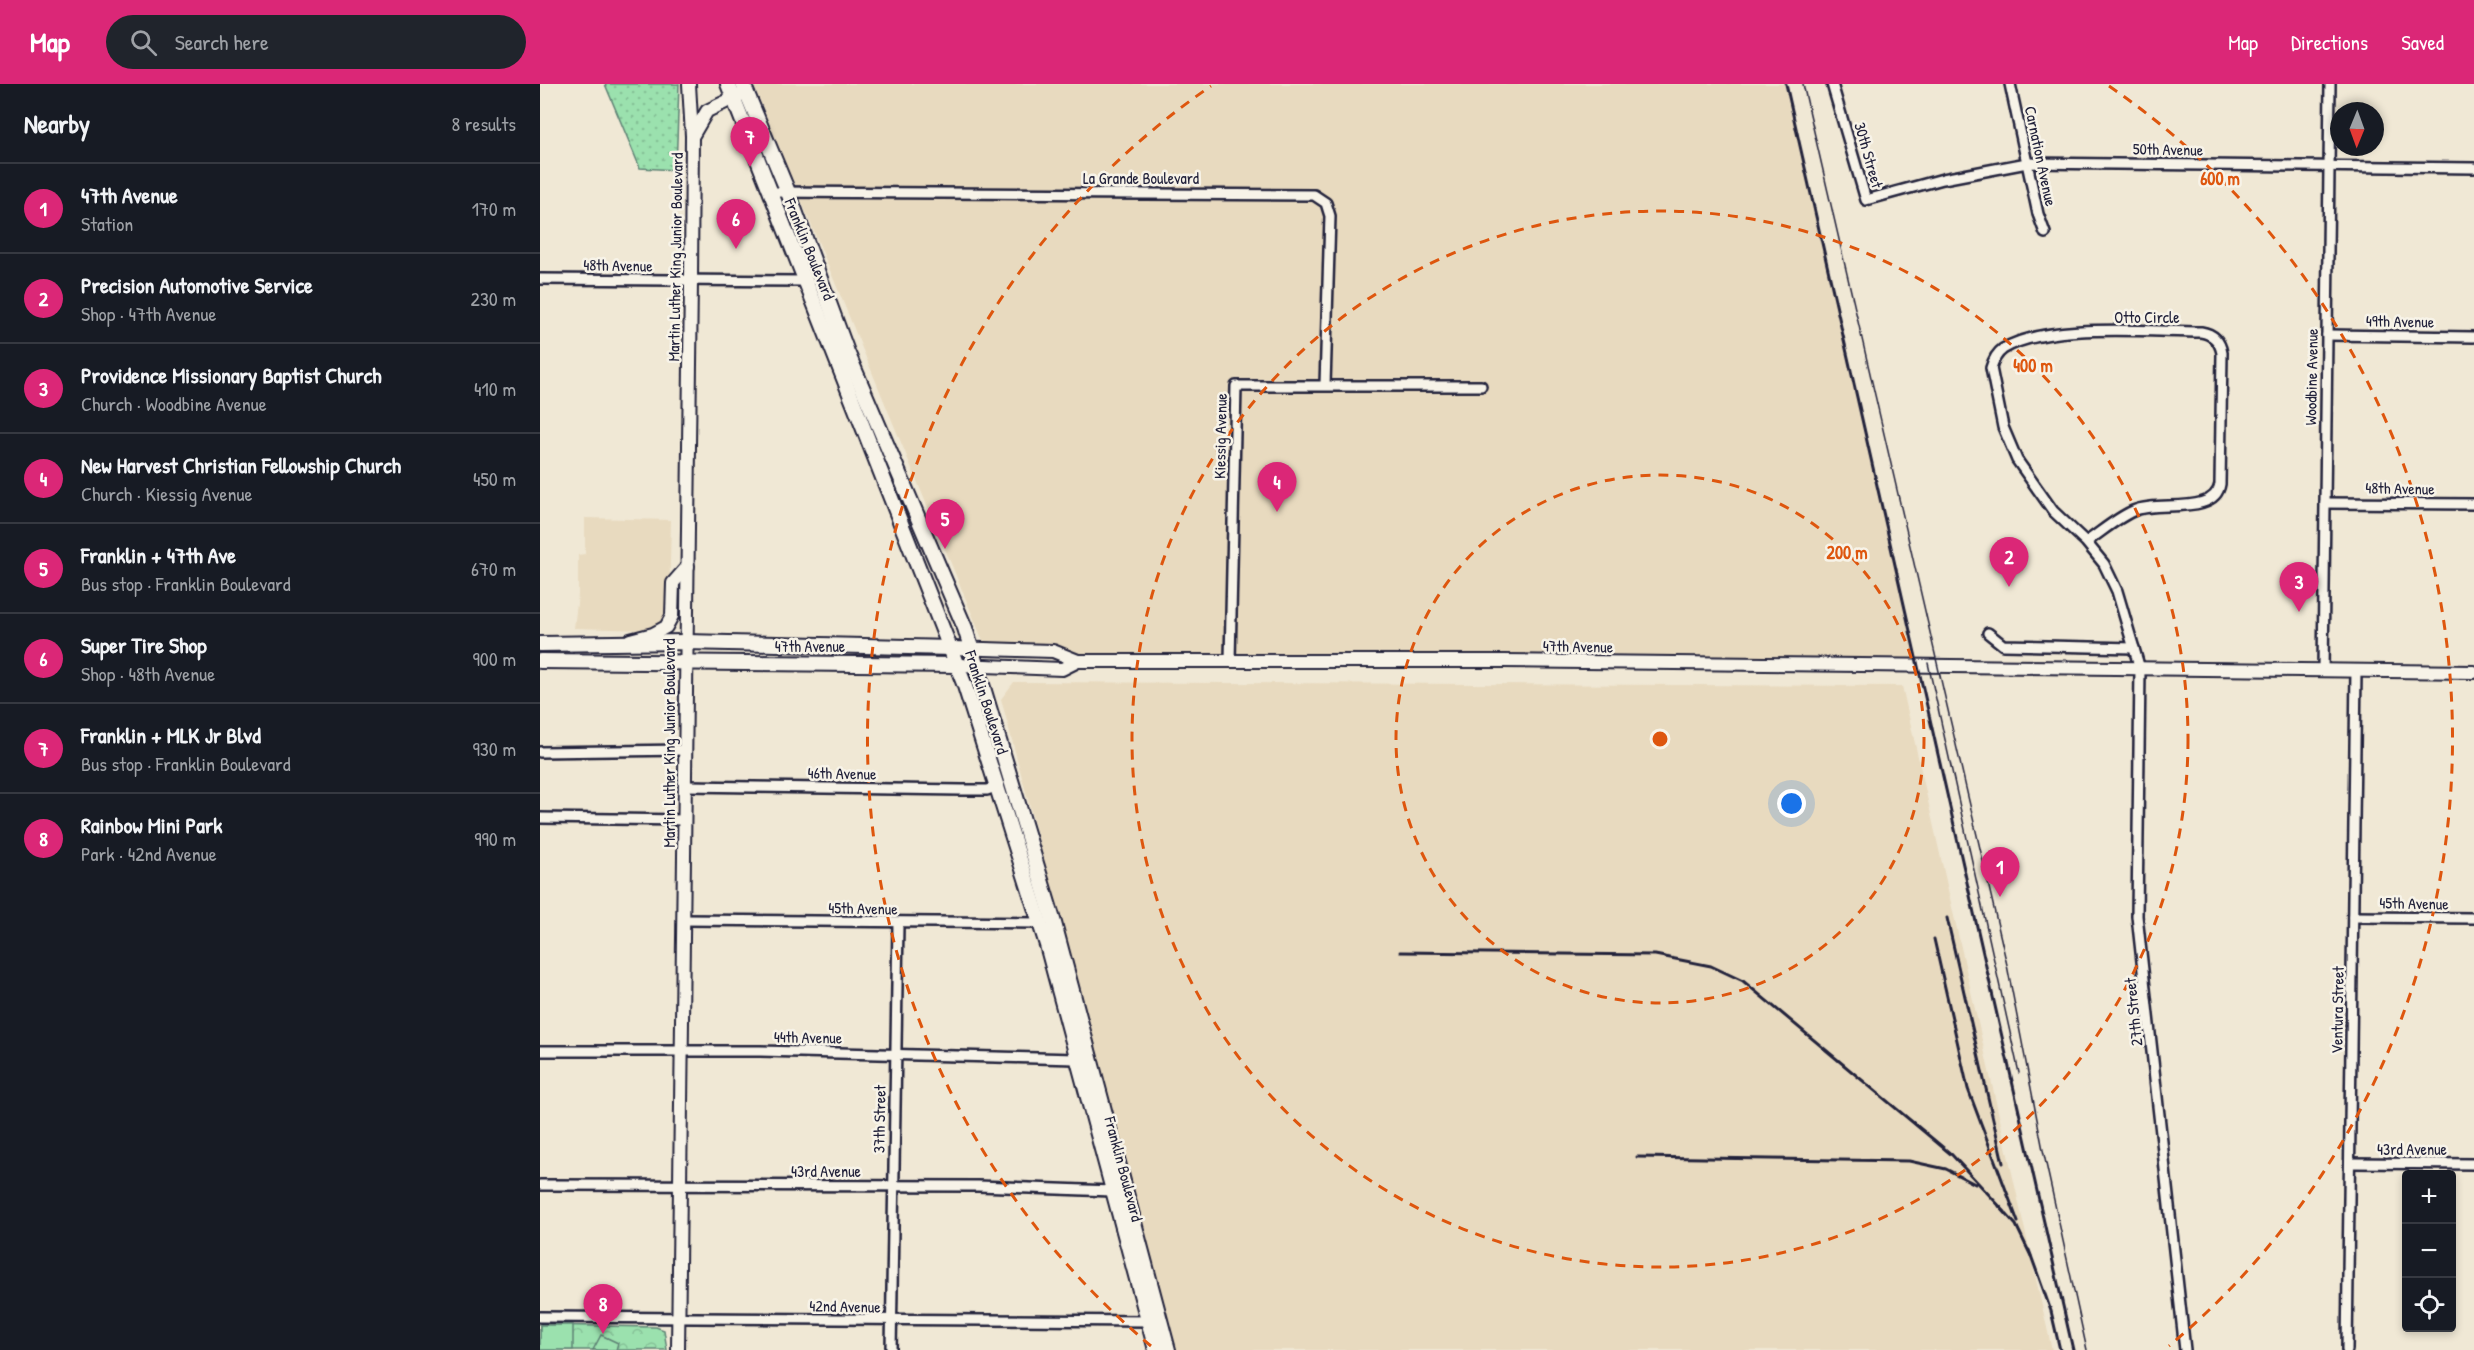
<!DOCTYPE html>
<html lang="en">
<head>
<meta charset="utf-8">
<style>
  body { margin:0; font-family:"Patrick Hand",sans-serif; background:#20242c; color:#f1f3f6 }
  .controls { position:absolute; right:18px; bottom:18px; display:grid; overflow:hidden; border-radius:6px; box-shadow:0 3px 9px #0003 }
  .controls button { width:54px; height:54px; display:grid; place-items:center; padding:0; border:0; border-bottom:2px solid #363941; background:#171b24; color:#f1f3f6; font:30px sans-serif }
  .compass { position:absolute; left:1790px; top:18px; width:54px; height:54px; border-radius:50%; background:#171b24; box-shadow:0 3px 9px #0003; rotate:181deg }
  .you { position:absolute; left:1252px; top:720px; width:21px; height:21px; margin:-15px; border:4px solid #fff; border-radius:50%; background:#1a73e8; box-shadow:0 0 0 9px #1a73e833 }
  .badge { display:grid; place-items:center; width:39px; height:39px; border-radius:50%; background:#db2777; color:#fff; font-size:20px; font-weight:700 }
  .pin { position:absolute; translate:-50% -50px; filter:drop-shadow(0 2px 3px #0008) }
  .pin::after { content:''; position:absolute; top:32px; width:21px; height:18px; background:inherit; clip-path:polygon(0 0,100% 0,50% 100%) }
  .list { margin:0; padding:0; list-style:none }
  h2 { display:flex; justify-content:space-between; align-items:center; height:78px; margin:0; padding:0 24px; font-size:26px }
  h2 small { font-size:20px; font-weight:400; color:#9ea1a6 }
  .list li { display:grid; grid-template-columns:39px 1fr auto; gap:18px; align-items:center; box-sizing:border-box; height:90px; padding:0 24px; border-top:2px solid #363941 }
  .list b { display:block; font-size:22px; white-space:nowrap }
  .list p { margin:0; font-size:20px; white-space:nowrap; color:#9ea1a6 }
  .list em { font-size:20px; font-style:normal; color:#9ea1a6 }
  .icon { flex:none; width:33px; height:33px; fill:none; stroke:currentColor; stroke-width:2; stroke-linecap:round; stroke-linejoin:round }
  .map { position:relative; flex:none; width:1934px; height:1266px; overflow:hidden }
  header { display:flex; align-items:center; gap:36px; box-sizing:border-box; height:84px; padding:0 30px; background:#db2777; color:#fff }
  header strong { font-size:28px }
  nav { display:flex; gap:33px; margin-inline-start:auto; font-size:21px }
  .search { width:420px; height:54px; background:#20242c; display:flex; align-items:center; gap:15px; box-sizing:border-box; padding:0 21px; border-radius:33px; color:#9ea1a6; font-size:22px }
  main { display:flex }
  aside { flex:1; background:#171b24 }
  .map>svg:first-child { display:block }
</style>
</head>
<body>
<header>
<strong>Map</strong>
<div class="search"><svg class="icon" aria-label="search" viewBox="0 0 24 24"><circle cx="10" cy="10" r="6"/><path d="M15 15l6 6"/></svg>Search here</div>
<nav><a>Map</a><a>Directions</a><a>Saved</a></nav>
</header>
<main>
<aside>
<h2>Nearby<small>8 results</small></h2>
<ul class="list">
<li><span class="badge">1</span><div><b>47th Avenue</b><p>Station</p></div><em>170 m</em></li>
<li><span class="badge">2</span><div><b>Precision Automotive Service</b><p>Shop · 47th Avenue</p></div><em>230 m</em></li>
<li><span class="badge">3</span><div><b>Providence Missionary Baptist Church</b><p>Church · Woodbine Avenue</p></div><em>410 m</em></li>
<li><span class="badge">4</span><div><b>New Harvest Christian Fellowship Church</b><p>Church · Kiessig Avenue</p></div><em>450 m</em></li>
<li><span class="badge">5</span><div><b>Franklin + 47th Ave</b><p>Bus stop · Franklin Boulevard</p></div><em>670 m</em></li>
<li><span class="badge">6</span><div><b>Super Tire Shop</b><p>Shop · 48th Avenue</p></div><em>900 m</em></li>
<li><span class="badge">7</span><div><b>Franklin + MLK Jr Blvd</b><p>Bus stop · Franklin Boulevard</p></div><em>930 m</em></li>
<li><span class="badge">8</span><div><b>Rainbow Mini Park</b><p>Park · 42nd Avenue</p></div><em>990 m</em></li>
</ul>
</aside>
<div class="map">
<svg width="1934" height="1266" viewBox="0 0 1934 1266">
  <defs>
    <pattern id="grass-dots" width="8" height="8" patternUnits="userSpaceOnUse" patternTransform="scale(1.5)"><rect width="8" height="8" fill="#9be1ae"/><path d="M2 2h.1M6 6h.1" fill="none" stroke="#85c197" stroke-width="1.8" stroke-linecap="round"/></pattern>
    <pattern id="park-crowns" width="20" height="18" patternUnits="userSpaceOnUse" patternTransform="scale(1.5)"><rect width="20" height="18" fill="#9be1ae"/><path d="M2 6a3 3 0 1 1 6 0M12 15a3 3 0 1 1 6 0" fill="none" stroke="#85c197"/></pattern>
  </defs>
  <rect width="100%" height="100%" fill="#f0e8d5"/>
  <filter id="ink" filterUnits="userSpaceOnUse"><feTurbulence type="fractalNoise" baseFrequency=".0167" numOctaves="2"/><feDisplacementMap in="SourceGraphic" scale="12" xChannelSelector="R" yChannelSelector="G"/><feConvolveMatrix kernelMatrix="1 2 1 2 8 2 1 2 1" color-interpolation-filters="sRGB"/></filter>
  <g filter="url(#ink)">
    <g fill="#e8dabf">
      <path d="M213,0H1245L1377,582L448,569Z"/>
      <path d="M45,434L131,436L129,523L126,534L118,542L107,546L34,544L38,511V471L45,470Z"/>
      <path d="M474,598L1362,602L1512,1266H635L461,615Z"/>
    </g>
    <path fill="url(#grass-dots)" stroke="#5e8274" stroke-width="1.5" d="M65,0H139L136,86L100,84Z"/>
    <path fill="url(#park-crowns)" stroke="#5e8274" stroke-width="1.5" d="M0,1241L116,1243L124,1246L127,1266H0Z"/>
    <g fill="#9be1ae" stroke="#5e8274" stroke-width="1.5">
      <rect x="0" y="1241" width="33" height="25"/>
      <path d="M61,1251L78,1259L76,1266H53Z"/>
    </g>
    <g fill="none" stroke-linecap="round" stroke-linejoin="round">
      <g stroke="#22223b" stroke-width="14">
        <g id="minor">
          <path d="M1292,0L1326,116L1403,95L1487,79L1934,84"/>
          <path d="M1470,0L1498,130L1505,149"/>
          <path d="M230,108L774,111L786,119L790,132L785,301"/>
          <path d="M0,195L264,197"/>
          <path d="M1787,251L1934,253"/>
          <path d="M1785,419L1934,420"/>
          <path d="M1546,458C1561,448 1577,434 1593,427C1618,416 1675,432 1680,400L1682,269C1680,257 1673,250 1661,248C1609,248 1507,238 1463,265C1456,270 1453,277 1451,284L1463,343L1477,376L1513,427L1546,458L1564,480L1577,507L1600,585L1597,832L1645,1266"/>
          <path d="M1448,549L1463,561L1594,564"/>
          <path d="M690,576L696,302H941"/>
          <path d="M1783,587L1790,0"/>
          <path d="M0,668L146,666"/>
          <path d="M146,702L422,706H447L458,702"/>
          <path d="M0,734L145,736"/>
          <path d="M1813,833L1934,834"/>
          <path d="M144,836L501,839"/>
          <path d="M0,967H220L536,975"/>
          <path d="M1810,1079L1934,1080"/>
          <path d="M0,1101L438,1102L572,1107"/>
          <path d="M0,1233L610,1237"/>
          <path d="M351,1266L358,840"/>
          <path d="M1807,1266L1816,587"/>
        </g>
      </g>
      <g stroke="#22223b" stroke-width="16">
        <g id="tertiary">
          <path d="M153,51L167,27L206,8"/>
          <path d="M90,556L113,550L126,543L132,532L133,499L148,482"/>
          <path d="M412,564L513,567L538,577H962L1934,588"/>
          <path d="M418,581L522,585L538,577"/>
          <path d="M138,1266L151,198L152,52L149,0"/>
        </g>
      </g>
      <g stroke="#22223b" stroke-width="18">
        <g id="secondary">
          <path d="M188,0L425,602L507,861L616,1266"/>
          <path d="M203,0L248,108L307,268L425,544L514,839L628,1266"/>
          <path d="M0,560L146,558L412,564"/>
          <path d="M0,577L418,581"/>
        </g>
      </g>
      <use href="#minor" stroke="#f7f3e8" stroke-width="9"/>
      <use href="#tertiary" stroke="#f7f3e8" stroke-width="12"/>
      <use href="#secondary" stroke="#f7f3e8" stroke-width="14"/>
      <g stroke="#22223b" stroke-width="1.5">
        <path d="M1263,0L1467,881L1503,1066L1547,1266"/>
        <path d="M1388,579L1479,989"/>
      </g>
      <g stroke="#22223b" stroke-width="3">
        <path d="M1246,0L1533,1266"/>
        <path d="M1407,834L1463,1079"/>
        <path d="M1394,855L1428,1005L1478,1138"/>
        <path d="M860,868L1115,871L1171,882L1203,897L1412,1071L1465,1128"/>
        <path d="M1097,1073L1369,1077L1406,1085L1435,1100"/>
        <path d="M1459,1122L1476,1141L1491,1172"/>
        <path d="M1489,1166L1511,1227L1520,1266"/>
      </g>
    </g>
  </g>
  <g fill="none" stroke="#de560e" stroke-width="3" stroke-dasharray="10 8">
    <circle cx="1120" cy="655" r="264"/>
    <circle cx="1120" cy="655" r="528"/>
    <path d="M611 1262A792 792 0 0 1 671 2M1569 2A792 792 0 0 1 1629 1262"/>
  </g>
  <g text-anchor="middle" stroke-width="5" stroke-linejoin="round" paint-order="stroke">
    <g font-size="16" fill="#22223b" stroke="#f7f3e8">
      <text transform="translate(1628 65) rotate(1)" y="6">50th Avenue</text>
      <text transform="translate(1329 71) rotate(74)" y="6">30th Street</text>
      <text transform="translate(1501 72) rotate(78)" y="6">Carnation Avenue</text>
      <text x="601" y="100">La Grande Boulevard</text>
      <text transform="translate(270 165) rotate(68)" y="6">Franklin Boulevard</text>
      <text transform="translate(135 173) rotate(-89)" y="6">Martin Luther King Junior Boulevard</text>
      <text transform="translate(78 181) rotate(1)" y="6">48th Avenue</text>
      <text x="1607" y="239">Otto Circle</text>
      <text transform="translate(1860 237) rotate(1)" y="6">49th Avenue</text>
      <text transform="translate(1771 293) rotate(-89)" y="6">Woodbine Avenue</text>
      <text transform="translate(680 352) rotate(-89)" y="6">Kiessig Avenue</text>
      <text transform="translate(1860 404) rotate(1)" y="6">48th Avenue</text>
      <text x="270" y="568">47th Avenue</text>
      <text transform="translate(1038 562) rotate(1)" y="6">47th Avenue</text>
      <text transform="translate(447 618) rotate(72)" y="6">Franklin Boulevard</text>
      <text transform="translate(129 659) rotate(-90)" y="6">Martin Luther King Junior Boulevard</text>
      <text transform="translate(302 689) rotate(1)" y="6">46th Avenue</text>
      <text transform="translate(1874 819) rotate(1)" y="6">45th Avenue</text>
      <text transform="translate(323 824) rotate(1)" y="6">45th Avenue</text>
      <text transform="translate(1797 926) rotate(-89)" y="6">Ventura Street</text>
      <text transform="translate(1593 928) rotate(-96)" y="6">27th Street</text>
      <text transform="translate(268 953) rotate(1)" y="6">44th Avenue</text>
      <text transform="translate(339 1035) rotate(-89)" y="6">37th Street</text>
      <text x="1872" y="1071">43rd Avenue</text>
      <text transform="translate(584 1085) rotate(75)" y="6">Franklin Boulevard</text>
      <text x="286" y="1093">43rd Avenue</text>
      <text transform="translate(305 1222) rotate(1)" y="6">42nd Avenue</text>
    </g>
  </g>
  <circle cx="1120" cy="655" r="9" fill="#de560e" stroke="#f7f3e8" stroke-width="3"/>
  <g font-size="18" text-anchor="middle" font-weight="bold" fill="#de560e" stroke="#f7f3e8" stroke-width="5" stroke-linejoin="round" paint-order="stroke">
    <text x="1680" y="101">600 m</text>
    <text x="1493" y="288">400 m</text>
    <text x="1307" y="475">200 m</text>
  </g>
</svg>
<div class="controls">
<button>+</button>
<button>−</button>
<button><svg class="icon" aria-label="locate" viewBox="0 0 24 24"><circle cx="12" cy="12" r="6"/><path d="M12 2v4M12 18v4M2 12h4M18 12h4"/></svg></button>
</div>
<svg class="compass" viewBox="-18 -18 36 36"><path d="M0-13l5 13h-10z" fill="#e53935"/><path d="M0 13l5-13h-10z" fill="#9ea1a6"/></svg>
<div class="you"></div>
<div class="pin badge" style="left:1460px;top:813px">1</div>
<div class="pin badge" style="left:1469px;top:503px">2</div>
<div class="pin badge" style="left:1759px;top:528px">3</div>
<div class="pin badge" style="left:737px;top:428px">4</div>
<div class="pin badge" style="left:405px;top:465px">5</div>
<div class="pin badge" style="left:196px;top:165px">6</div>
<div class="pin badge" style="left:210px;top:83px">7</div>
<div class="pin badge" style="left:63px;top:1250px">8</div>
</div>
</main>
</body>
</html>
